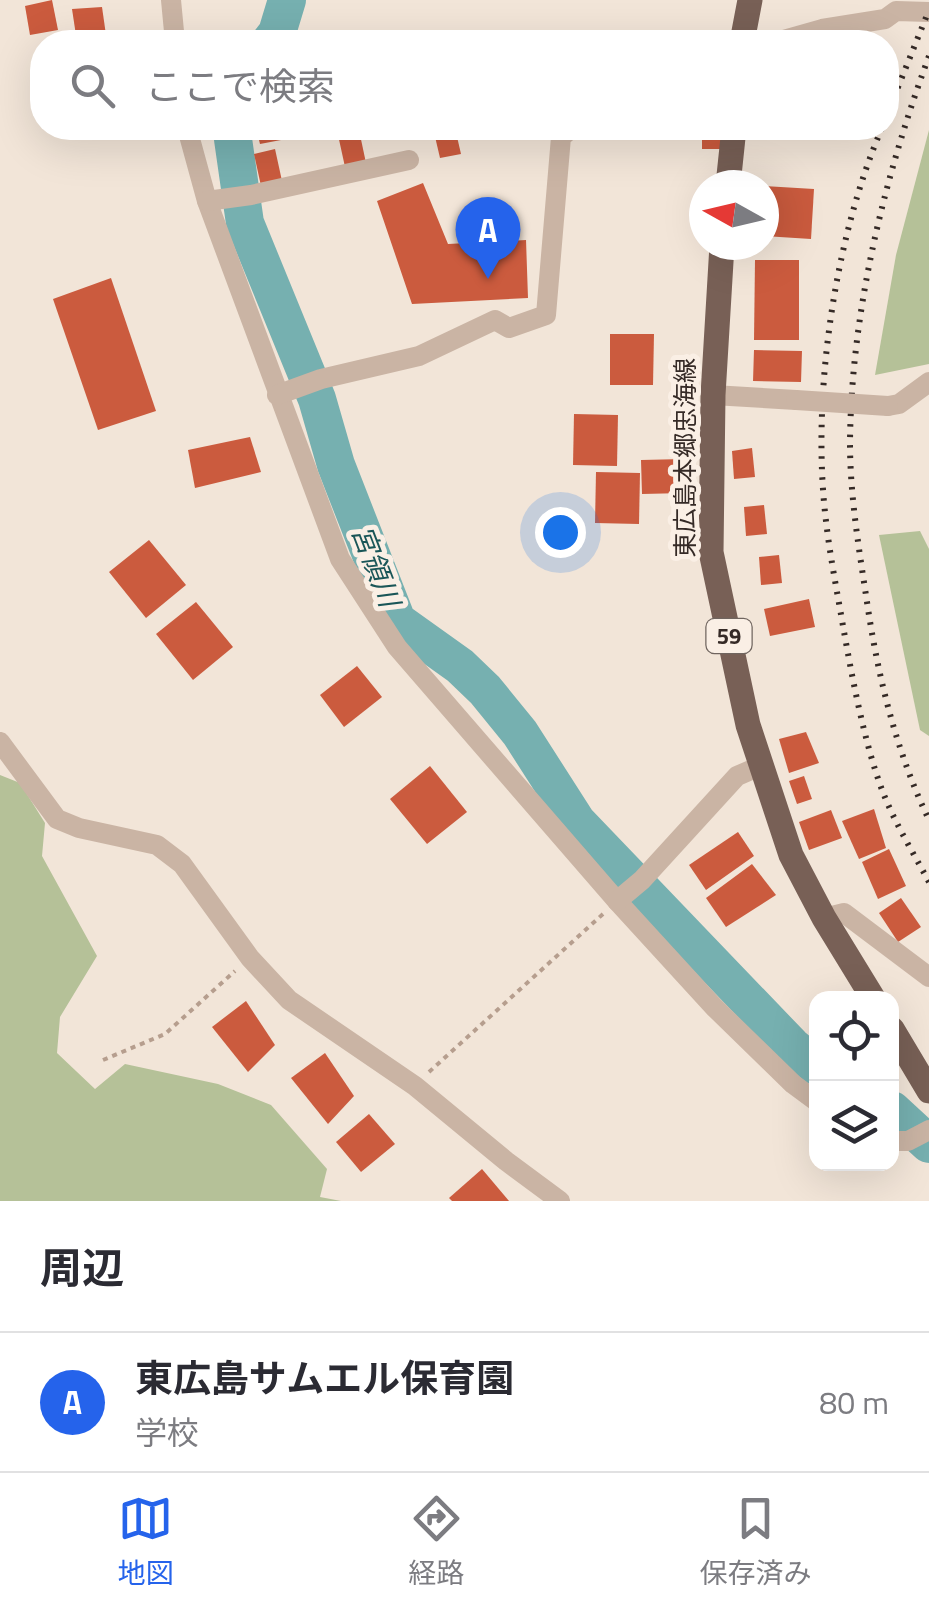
<!DOCTYPE html>
<html lang="ja">
<head>
<meta charset="utf-8">
<style>
  body { margin:0; font-family:"Titillium Web","Noto Sans JP",sans-serif; background:#f2f2f3; color:#2b2b33 }
  .controls { position:absolute; right:30px; bottom:30px; display:grid; overflow:hidden; border-radius:20px; box-shadow:0 10px 40px #0002 }
  .controls button { width:90px; height:90px; display:grid; place-items:center; padding:0; border:0; border-bottom:2px solid #e1e1e2; background:#fff; color:#2b2b33; font:50px sans-serif }
  .compass { position:absolute; left:689px; top:170px; width:90px; height:90px; border-radius:50%; background:#fff; box-shadow:0 10px 40px #0002; rotate:278deg }
  .you { position:absolute; left:560px; top:532px; width:35px; height:35px; margin:-25px; border:8px solid #fff; border-radius:50%; background:#1a73e8; box-shadow:0 0 0 15px #1a73e833 }
  .badge { display:grid; place-items:center; width:65px; height:65px; border-radius:50%; background:#2563eb; color:#fff; font-size:32px; font-weight:700 }
  .pin { position:absolute; translate:-50% -82px; filter:drop-shadow(0 2px 5px #0008) }
  .pin::after { content:''; position:absolute; top:52px; width:35px; height:30px; background:inherit; clip-path:polygon(0 0,100% 0,50% 100%) }
  .list { margin:0; padding:0; list-style:none }
  h2 { display:flex; justify-content:space-between; align-items:center; height:130px; margin:0; padding:0 40px; font-size:42px }
  h2 small { font-size:32px; font-weight:400; color:#7c7c81 }
  .list li { display:grid; grid-template-columns:65px 1fr auto; gap:30px; align-items:center; box-sizing:border-box; height:140px; padding:0 40px; border-top:2px solid #e1e1e2 }
  .list b { display:block; font-size:38px; white-space:nowrap }
  .list p { margin:0; font-size:32px; white-space:nowrap; color:#7c7c81 }
  .list em { font-size:32px; font-style:normal; color:#7c7c81 }
  .icon { flex:none; width:55px; height:55px; fill:none; stroke:currentColor; stroke-width:2; stroke-linecap:round; stroke-linejoin:round }
  .map { position:relative; flex:none; width:929px; height:1201px; overflow:hidden }
  .search { position:absolute; background:#fff; box-shadow:0 10px 40px #0002; left:30px; right:30px; top:30px; height:110px; display:flex; align-items:center; gap:25px; box-sizing:border-box; padding:0 35px; border-radius:40px; color:#7c7c81; font-size:38px }
  .sheet { height:270px; background:#fff }
  nav { display:flex; justify-content:space-around; align-items:center; box-sizing:border-box; height:140px; border-top:2px solid #e1e1e2; background:#fff; font-size:28px; color:#7c7c81 }
  nav a { display:grid; justify-items:center; gap:5px }
  nav .on { color:#2563eb }
  .map>svg:first-child { display:block }
</style>
</head>
<body>
<div class="map">
<svg width="929" height="1201" viewBox="0 0 929 1201">
  <rect width="100%" height="100%" fill="#f2e5d8"/>
  <g fill="#b5c198">
    <path d="M929,130V364L875,375L896,255Z"/>
    <path d="M920,531L929,549V736L920,730L879,535Z"/>
    <path d="M0,775L20,783L45,823L42,856L97,956L60,1017L57,1053L95,1089L125,1064L218,1084L271,1105L327,1169L320,1197L341,1201H0Z"/>
  </g>
  <g fill="none" stroke-linecap="round" stroke-linejoin="round">
    <g stroke="#76b0b0" stroke-width="38">
      <path d="M270,42L277,33L287,0"/>
      <path d="M235,128L233,139L245,223L317,399L336,465L397,621L460,666L485,690L520,733L577,822L792,1046L816,1066"/>
      <path d="M892,1110L929,1144"/>
    </g>
  </g>
  <g fill="#cb5b3e">
    <path d="M52,0L58,30L30,35L25,6Z"/>
    <path d="M102,7L107,42H77L72,9Z"/>
    <path d="M256,128H278L281,140L260,144Z"/>
    <path d="M433,128H455L461,154L440,158Z"/>
    <path d="M702,128H722L723,149H702Z"/>
    <path d="M359,130L366,163L345,167L338,135Z"/>
    <path d="M275,149L282,181L261,186L254,154Z"/>
    <path d="M423,183L448,244L526,240L528,298L412,304L377,201Z"/>
    <path d="M764,186L814,189L811,239L764,236Z"/>
    <path d="M755,260H799V340H754Z"/>
    <path d="M111,278L156,411L98,430L53,299Z"/>
    <path d="M610,334H654L653,385H610Z"/>
    <path d="M754,350L802,351L801,382L753,381Z"/>
    <path d="M574,414L618,415L617,466L573,465Z"/>
    <path d="M250,437L261,472L195,488L188,450Z"/>
    <path d="M752,448L755,477L734,479L732,451Z"/>
    <path d="M684,459L685,493L642,494L641,460Z"/>
    <path d="M596,472L640,473L639,524L595,523Z"/>
    <path d="M764,505L767,534L746,536L744,507Z"/>
    <path d="M149,540L186,585L146,618L109,572Z"/>
    <path d="M779,555L782,583L761,585L759,557Z"/>
    <path d="M809,599L815,627L770,636L764,609Z"/>
    <path d="M196,602L233,647L193,680L156,634Z"/>
    <path d="M357,666L382,697L344,727L320,695Z"/>
    <path d="M806,732L819,763L789,773L779,739Z"/>
    <path d="M430,766L467,812L427,844L390,799Z"/>
    <path d="M804,776L812,799L797,804L789,781Z"/>
    <path d="M874,809L886,848L859,859L842,821Z"/>
    <path d="M831,810L842,838L809,850L799,822Z"/>
    <path d="M738,832L754,856L706,890L689,865Z"/>
    <path d="M889,849L906,886L878,899L862,862Z"/>
    <path d="M752,864L776,895L726,927L706,898Z"/>
    <path d="M901,898L921,927L898,942L879,913Z"/>
    <path d="M246,1001L275,1045L248,1072L212,1027Z"/>
    <path d="M325,1053L354,1096L328,1124L291,1078Z"/>
    <path d="M369,1114L395,1144L361,1172L336,1142Z"/>
    <path d="M482,1169L509,1201H452L449,1198Z"/>
  </g>
  <g fill="none" stroke-linecap="round" stroke-linejoin="round">
    <g stroke="#b69e8e" stroke-width="4" stroke-dasharray="5 5" stroke-linecap="butt">
      <path d="M103,1060L165,1034L235,971"/>
      <path d="M429,1072L603,914"/>
    </g>
    <g stroke="#cab4a4" stroke-width="20">
      <path d="M171,0L175,42"/>
      <path d="M776,42L822,29L885,19L896,11L929,12"/>
      <path d="M187,128L207,201L340,559L397,647L617,901L714,1007L793,1084L816,1101"/>
      <path d="M207,201L251,195L409,160"/>
      <path d="M277,395L321,379L419,356L495,320L509,328L546,315L561,137L572,128"/>
      <path d="M713,395L796,400"/>
      <path d="M888,406L899,404L929,382"/>
      <path d="M0,742L57,819L79,828L157,845L182,864L250,958L289,1000L415,1086L506,1161L560,1201"/>
      <path d="M617,901L642,880L737,776L760,766"/>
      <path d="M824,918L844,913L929,977"/>
      <path d="M892,1141H908L929,1130"/>
    </g>
    <g stroke="#786056" stroke-width="25">
      <path d="M742,42L750,0"/>
      <path d="M728,185L734,128"/>
      <path d="M722,245L713,395L711,552L748,725L791,855L824,918L873,998"/>
      <path d="M892,1029L929,1091"/>
    </g>
    <g stroke="#352a26" stroke-width="6" stroke-dasharray="2.5 8" stroke-linecap="butt">
      <path d="M929,56C884,178 851,313 850,443C850,496 859,549 867,602C878,677 896,751 929,820"/>
      <path d="M886,117L929,10"/>
      <path d="M882,128C834,238 811,400 826,521C830,556 837,591 843,626C852,677 865,747 884,795C896,825 914,854 929,882"/>
    </g>
    <path stroke="#cab4a4" stroke-width="20" d="M796,400L888,406"/>
  </g>
  <g text-anchor="middle" stroke-width="10" stroke-linejoin="round" paint-order="stroke">
    <rect fill="#faefe5" stroke="#70655f" stroke-width="2.5" x="706.5" y="619" width="45" height="34" rx="8"/>
    <g font-size="22" font-weight="bold" fill="#352a26">
      <text x="729" y="644">59</text>
    </g>
    <g font-size="25" fill="#352a26" stroke="#faefe5">
      <text transform="translate(685 458) rotate(-90)" y="9">東広島本郷忠海線</text>
    </g>
    <g font-size="28" font-style="italic" fill="#1a5658" stroke="#faefe5">
      <text transform="translate(376 566) rotate(69)" y="10">宮領川</text>
    </g>
  </g>
</svg>
<div class="controls">
<button><svg class="icon" aria-label="locate" viewBox="0 0 24 24"><circle cx="12" cy="12" r="6"/><path d="M12 2v4M12 18v4M2 12h4M18 12h4"/></svg></button>
<button><svg class="icon" aria-label="layers" viewBox="0 0 24 24"><path d="M12 4l9 5-9 5-9-5zM3 14l9 5 9-5"/></svg></button>
</div>
<svg class="compass" viewBox="-18 -18 36 36"><path d="M0-13l5 13h-10z" fill="#e53935"/><path d="M0 13l5-13h-10z" fill="#7c7c81"/></svg>
<div class="you"></div>
<div class="pin badge" style="left:488px;top:279px">A</div>
<div class="search"><svg class="icon" aria-label="search" viewBox="0 0 24 24"><circle cx="10" cy="10" r="6"/><path d="M15 15l6 6"/></svg>ここで検索</div>
</div>
<section class="sheet">
<h2>周辺<small></small></h2>
<ul class="list">
<li><span class="badge">A</span><div><b>東広島サムエル保育園</b><p>学校</p></div><em>80 m</em></li>
</ul>
</section>
<nav>
<a class="on"><svg class="icon" aria-label="map" viewBox="0 0 24 24"><path d="M3 6l6-2 6 2 6-2v14l-6 2-6-2-6 2zM9 4v14M15 6v14"/></svg>地図</a>
<a><svg class="icon" aria-label="directions" viewBox="0 0 24 24"><path d="M12 3l9 9-9 9-9-9zM9 14v-3h6M13 9l2 2-2 2"/></svg>経路</a>
<a><svg class="icon" aria-label="saved" viewBox="0 0 24 24"><path d="M7 4h10v16l-5-4-5 4z"/></svg>保存済み</a>
</nav>
</body>
</html>
